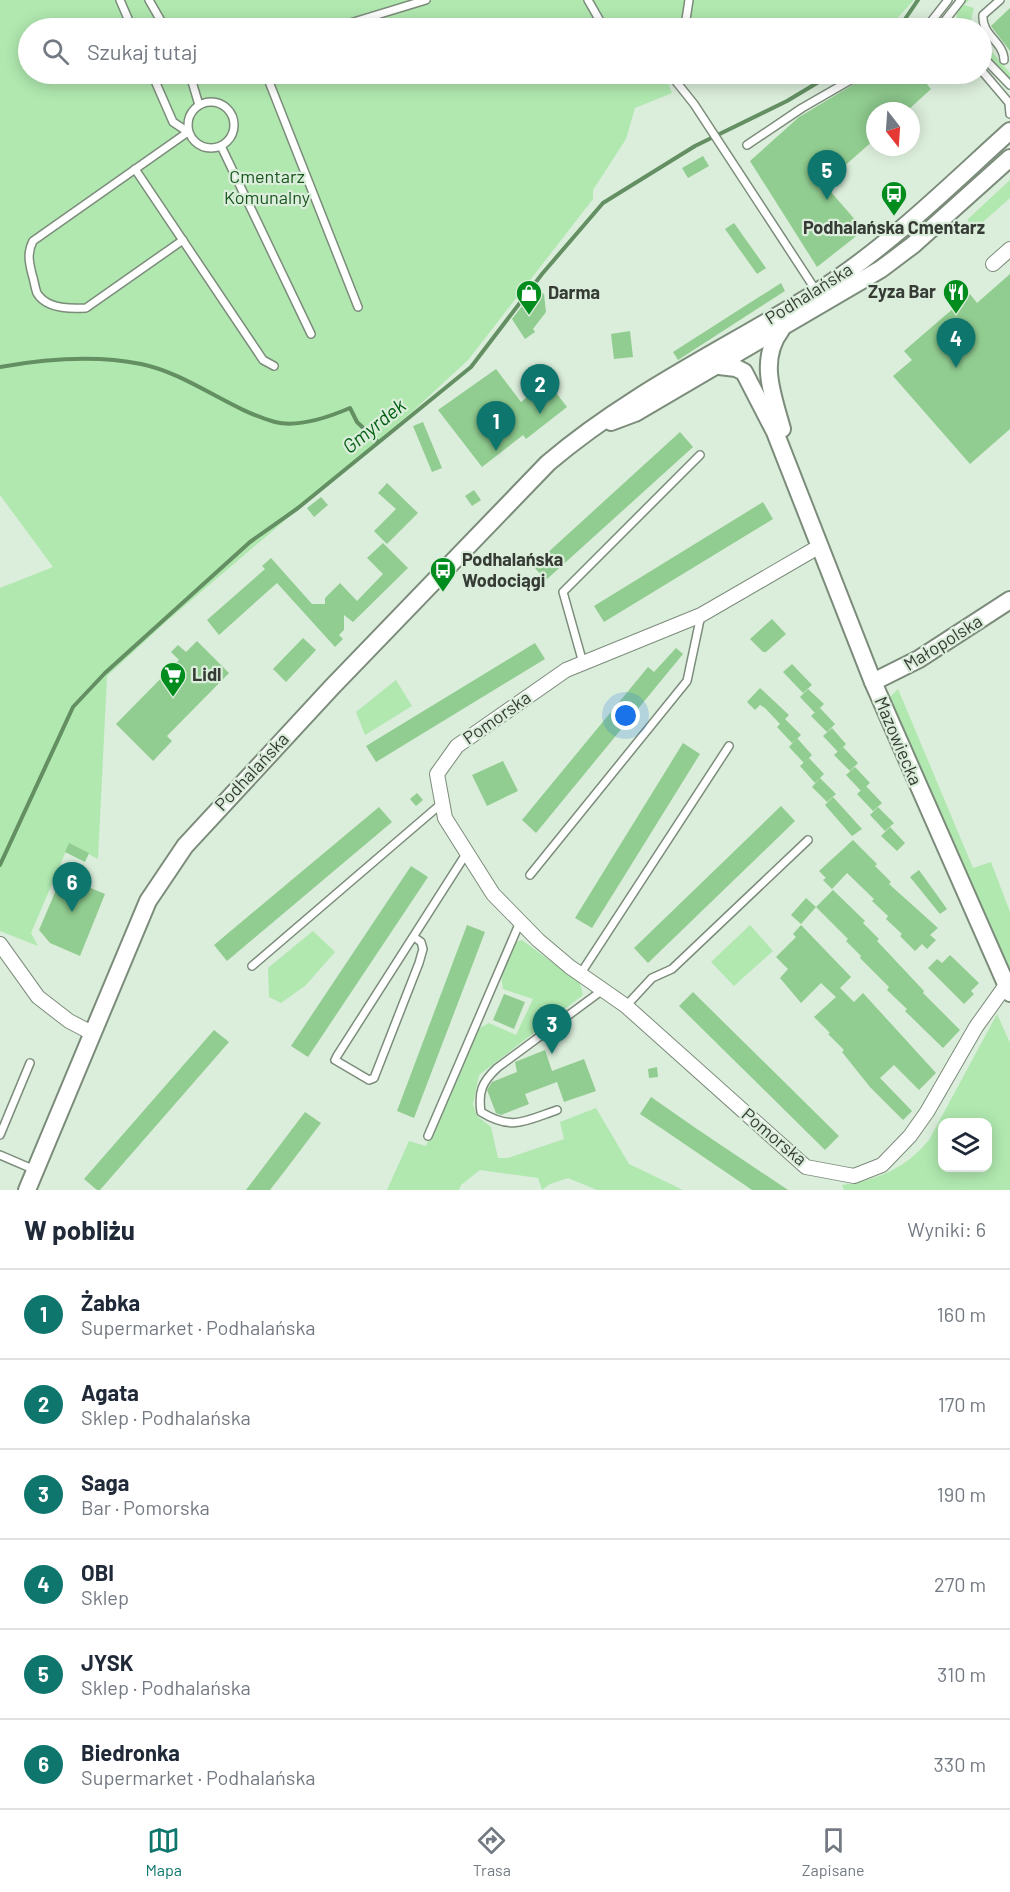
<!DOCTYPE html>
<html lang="pl">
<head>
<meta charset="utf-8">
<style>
  body { margin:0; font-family:Barlow,sans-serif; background:#f2f2f3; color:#1f2937 }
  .controls { position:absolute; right:18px; bottom:18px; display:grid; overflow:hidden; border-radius:12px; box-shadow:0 3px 15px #0003 }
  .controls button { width:54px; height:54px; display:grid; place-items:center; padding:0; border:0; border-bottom:2px solid #e0e1e3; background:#fff; color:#1f2937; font:30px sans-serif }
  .compass { position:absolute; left:866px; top:102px; width:54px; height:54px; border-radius:50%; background:#fff; box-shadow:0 3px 15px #0003; rotate:163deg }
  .you { position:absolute; left:626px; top:716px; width:21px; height:21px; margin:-15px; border:4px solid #fff; border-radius:50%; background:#1a73e8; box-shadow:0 0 0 9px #1a73e833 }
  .badge { display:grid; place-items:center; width:39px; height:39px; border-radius:50%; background:#0f766e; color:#fff; font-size:20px; font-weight:700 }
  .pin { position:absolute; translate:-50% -50px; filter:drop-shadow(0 2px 3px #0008) }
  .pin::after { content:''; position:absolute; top:32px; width:21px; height:18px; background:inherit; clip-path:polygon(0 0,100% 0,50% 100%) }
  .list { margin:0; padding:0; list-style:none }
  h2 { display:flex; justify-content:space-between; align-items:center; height:78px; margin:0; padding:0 24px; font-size:26px }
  h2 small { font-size:20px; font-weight:400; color:#747a83 }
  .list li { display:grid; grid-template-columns:39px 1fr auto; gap:18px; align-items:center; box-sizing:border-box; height:90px; padding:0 24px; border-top:2px solid #e0e1e3 }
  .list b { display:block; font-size:22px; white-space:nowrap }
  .list p { margin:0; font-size:20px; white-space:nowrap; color:#747a83 }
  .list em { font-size:20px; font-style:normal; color:#747a83 }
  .icon { flex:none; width:33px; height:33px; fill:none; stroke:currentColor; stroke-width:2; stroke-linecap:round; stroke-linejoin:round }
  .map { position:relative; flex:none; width:1010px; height:1190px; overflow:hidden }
  .search { position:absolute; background:#fff; box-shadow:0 3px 15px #0003; left:18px; right:18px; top:18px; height:66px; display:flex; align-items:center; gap:15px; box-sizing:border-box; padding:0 21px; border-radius:33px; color:#747a83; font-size:22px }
  .sheet { height:618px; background:#fff }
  nav { display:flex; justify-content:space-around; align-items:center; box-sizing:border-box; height:84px; border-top:2px solid #e0e1e3; background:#fff; font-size:16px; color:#747a83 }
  nav a { display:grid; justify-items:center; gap:3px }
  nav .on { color:#0f766e }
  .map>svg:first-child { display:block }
</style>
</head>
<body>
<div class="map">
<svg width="1010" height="1190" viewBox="0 0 1010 1190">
  <rect width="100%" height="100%" fill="#dbeddb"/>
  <g fill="#b0e8af" fill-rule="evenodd">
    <path d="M0,0H914L888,28H597L595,24L596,28H28V74H656L666,78L672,93L635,108L626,139L593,190V199L468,360L412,412L167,621L107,676L98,859L69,844L31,933L38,946L0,931V588L53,567L0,495Z"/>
    <path d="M966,0H969L964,5L974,8L971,20L973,28H964L957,18V11Z"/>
    <path d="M982,40L1010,73V80L982,48Z"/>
    <path d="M1010,180V198L975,229L967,220Z"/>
    <path d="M396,680L412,706L365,735L356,712Z"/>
    <path d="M898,689L973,868L991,862L1010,912V993L890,697Z"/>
    <path d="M750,925L773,951L734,986L711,962Z"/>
    <path d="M313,931L335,952L306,985L281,1003L269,997L268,968Z"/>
    <path d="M522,940L580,983L583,995L479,1075L473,1104L477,1116L491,1127L498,1158H508L564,1139L560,1122L596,1108L629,1164L683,1190H597L568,1178L550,1184L542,1190L538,1178L480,1170L461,1185L459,1190H387L409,1141L426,1146L471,1033L489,1023L516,1035L533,999L503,989L500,970L511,943Z"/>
    <path d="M997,1014L1010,1043V1190H844L842,1185C878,1180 906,1168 929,1140ZM942,1122H988V1168H942Z"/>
  </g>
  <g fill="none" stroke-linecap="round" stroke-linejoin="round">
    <g stroke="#638f62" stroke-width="4">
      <path d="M899,28L918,0"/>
      <path d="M0,367C45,359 96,355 141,364C189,374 228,409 275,422C298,428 329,417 350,408L357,422L378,442"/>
      <path d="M0,865L73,707L105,673L250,542L298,508L471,367L542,274L603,203L695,146L787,101L832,74"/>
    </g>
  </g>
  <g fill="#91cd90">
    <path d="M1010,8V51L991,26Z"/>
    <path d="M871,74H918L931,89L907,111H875V139L824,184L864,230L817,267L750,161L799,117Z"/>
    <path d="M703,156L709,166L688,178L682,168Z"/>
    <path d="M734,223L766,268L757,274L725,229Z"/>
    <path d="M1010,274V429L970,464L893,376L912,360L904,351L970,294L977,303Z"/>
    <path d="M781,283L785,291L678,360L673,352Z"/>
    <path d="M536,288L544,294L546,312L533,329L535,332L525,339L512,319Z"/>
    <path d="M630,331L633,357L614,359L611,334Z"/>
    <path d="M496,369L521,402L531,394L537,402L554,390L567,407L526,439L523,435L482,467L438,410Z"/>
    <path d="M423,422L442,468L432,472L413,426Z"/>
    <path d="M680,432L693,447L546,580L533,566Z"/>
    <path d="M387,483L418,513L387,544L374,531L396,509L378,493Z"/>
    <path d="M474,490L481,500L472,506L465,496Z"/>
    <path d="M321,497L328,505L314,517L307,508Z"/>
    <path d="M763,502L773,519L604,622L594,606Z"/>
    <path d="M383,543L408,568L353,622L344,615V630L339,635L343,639L335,647L277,583L219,635L207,620L265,569L262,566L271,558L312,604H325V598L340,583L357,601L383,574L367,558Z"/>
    <path d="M772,619L786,634L766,652H763L750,639Z"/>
    <path d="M303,638L316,650L286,682L273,669Z"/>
    <path d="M197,641L229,673L167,736L172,741L153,761L116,724L179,660L171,652L178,645L186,652Z"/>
    <path d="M535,643L545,659L376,762L366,746Z"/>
    <path d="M676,648L683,654L536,833L522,820L648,667L654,672Z"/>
    <path d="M792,664L812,685L803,693L783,672Z"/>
    <path d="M760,688L789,715L782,722L785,719L801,735L792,743L777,727L780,724L765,708L760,705L755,710L747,702Z"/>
    <path d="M808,689L824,704L815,713L800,697Z"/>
    <path d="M820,708L835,724L827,732L811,716Z"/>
    <path d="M832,728L846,744L838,752L823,736Z"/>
    <path d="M797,738L812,755L804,763L789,747Z"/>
    <path d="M683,743L700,754L592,928L575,918Z"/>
    <path d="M843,747L858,763L850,771L834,755Z"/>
    <path d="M809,758L824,774L815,783L800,766Z"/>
    <path d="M503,761L518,791L487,806L472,775Z"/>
    <path d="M855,767L870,783L861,791L846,775Z"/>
    <path d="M820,778L836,794L827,802L812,787Z"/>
    <path d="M866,786L882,803L873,811L857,794Z"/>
    <path d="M417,793L423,800L416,806L410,799Z"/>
    <path d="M833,797L862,829L852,836L825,805Z"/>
    <path d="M781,806L795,821L648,963L634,948Z"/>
    <path d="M379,807L392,822L227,961L214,945Z"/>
    <path d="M878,807L894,823L885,831L870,815Z"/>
    <path d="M890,827L905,843L897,851L881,836Z"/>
    <path d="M853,840L877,864L875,866L891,882L889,884L938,928L930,935L936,940L927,949L922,944L915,951L900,936L902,934L886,919L888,916L872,901L874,899L847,873L832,889L823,880L826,878L819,871Z"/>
    <path d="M69,843L89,853L85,862L65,852Z"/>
    <path d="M411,866L428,877L308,1057L291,1046Z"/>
    <path d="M919,870L947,909L940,914L910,877Z"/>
    <path d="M62,876L105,894L80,956L50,943L39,930Z"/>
    <path d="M833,890L865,921L863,923L879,939L877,941L924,991L923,993L960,1030L943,1048L905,1011L907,1009L887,990L889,987L860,958L861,956L846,941L848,939L816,907Z"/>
    <path d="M806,898L816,907L801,924L791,915Z"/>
    <path d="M467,925L485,932L414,1118L397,1111Z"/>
    <path d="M801,925L851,977L840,988L854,1002L863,993L936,1073L919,1090L894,1065L880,1078L912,1111L903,1120L870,1087L842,1052L844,1050L828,1034L830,1033L814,1017L836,997L821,983L801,1003L780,978L788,969L776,957L796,937L793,934Z"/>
    <path d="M950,955L979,983L971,991L974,994L964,1004L928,968L937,959L942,963Z"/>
    <path d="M693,992L839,1136L825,1150L679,1006Z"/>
    <path d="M504,994L525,1002L514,1029L493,1020Z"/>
    <path d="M214,1030L229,1042L100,1190H97L84,1179Z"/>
    <path d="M545,1050L552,1071L584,1059L596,1091L564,1102L557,1082L525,1094L529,1104L501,1115L496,1113L487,1090L492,1082L517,1072L515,1062Z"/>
    <path d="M657,1067L658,1077L649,1078L648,1069Z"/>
    <path d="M651,1097L697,1129L788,1190H752L661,1128L640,1114Z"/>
    <path d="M305,1112L321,1123L287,1168L270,1190H246Z"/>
  </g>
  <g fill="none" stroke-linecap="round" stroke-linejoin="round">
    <g stroke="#7c8c7b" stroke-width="10">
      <g id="service">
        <path d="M120,0L132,28"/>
        <path d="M149,0L165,28"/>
        <path d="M588,0L604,28"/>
        <path d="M1000,0L983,15C981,35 1004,42 1004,60"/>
        <path d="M943,23L961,0"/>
        <path d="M334,28L426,0"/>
        <path d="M665,28L685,26L689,0"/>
        <path d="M926,28L948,0"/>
        <path d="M982,56L1010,85"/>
        <path d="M982,71L1010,104"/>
        <path d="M152,74L173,122L188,132L33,241C27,253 29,262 32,274C34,280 35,288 37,293C46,309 71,309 86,308L183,240"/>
        <path d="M266,74L358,307"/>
        <path d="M670,74L694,104L817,292"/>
        <path d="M190,75L199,105"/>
        <circle cx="211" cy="125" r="23"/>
        <path d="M1009,103L1010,114"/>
        <path d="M747,145L802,108L861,74"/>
        <path d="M221,146L311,334"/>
        <path d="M135,169L263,360L274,366"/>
        <path d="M583,663L563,592L700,455"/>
        <path d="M530,875L687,681L701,615"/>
        <path d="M414,937L421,942L423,949L419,963L374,1078L369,1080L335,1060L337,1056L466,854"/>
        <path d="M252,966L441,804"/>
        <path d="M581,973L729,746"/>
        <path d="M626,1006L652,978L672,969L808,840"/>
        <path d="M557,1110C525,1121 512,1131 481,1112C478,1092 482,1082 497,1068L604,989"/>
        <path d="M0,1135L30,1063"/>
        <path d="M428,1136L520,922"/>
        <path d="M0,1155L35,1170"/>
      </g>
    </g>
    <g stroke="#7c8c7b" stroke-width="16">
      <g id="minor">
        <path d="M993,264L1010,249"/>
        <path d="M820,546L701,615L566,670L457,746L437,774L445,818L493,894L538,940L570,967L626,1006L806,1167L854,1176L882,1165L910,1136L927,1112L976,1027L1006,985"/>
        <path d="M0,944L38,997L69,1021L92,1033"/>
      </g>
    </g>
    <g stroke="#7c8c7b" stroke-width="20">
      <g id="tertiary">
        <path d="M781,330C758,360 773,396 782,429"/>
        <path d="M719,366L736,368L744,372L775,432L873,682L1010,993"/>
        <path d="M611,422L635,413L881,269L913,245L1010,158"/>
        <path d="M873,682L919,659L1010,600"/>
        <path d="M27,1190L148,901L185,846L332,687L548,463C630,393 727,348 817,292C887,248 949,186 1010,131"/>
      </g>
    </g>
    <use href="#service" stroke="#fff" stroke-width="7"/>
    <use href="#minor" stroke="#fff" stroke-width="14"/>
    <use href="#tertiary" stroke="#fff" stroke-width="16"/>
  </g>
  <defs>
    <g id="bus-pin" transform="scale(1.35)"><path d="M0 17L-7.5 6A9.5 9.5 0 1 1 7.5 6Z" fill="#008d1d" stroke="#dbeddb"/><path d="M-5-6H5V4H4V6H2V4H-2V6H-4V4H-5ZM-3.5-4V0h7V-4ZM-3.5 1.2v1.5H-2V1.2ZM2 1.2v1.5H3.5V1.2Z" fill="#fff"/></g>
    <g id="restaurant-pin" transform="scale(1.35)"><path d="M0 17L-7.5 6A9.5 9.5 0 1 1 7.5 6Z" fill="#008d1d" stroke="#dbeddb"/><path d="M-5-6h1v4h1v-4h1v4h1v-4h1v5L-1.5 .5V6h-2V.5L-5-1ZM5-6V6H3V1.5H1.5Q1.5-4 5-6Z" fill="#fff"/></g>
    <g id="shop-pin" transform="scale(1.35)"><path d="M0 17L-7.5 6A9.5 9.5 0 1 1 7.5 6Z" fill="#008d1d" stroke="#dbeddb"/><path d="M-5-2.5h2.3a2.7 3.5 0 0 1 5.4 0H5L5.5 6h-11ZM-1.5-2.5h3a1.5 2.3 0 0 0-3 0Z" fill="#fff"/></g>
    <g id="supermarket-pin" transform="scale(1.35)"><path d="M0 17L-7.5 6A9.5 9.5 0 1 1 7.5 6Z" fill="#008d1d" stroke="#dbeddb"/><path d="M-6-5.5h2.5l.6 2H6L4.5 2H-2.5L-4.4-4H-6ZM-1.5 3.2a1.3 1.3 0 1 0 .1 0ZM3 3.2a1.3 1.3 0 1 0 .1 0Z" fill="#fff"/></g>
  </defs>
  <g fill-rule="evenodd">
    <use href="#bus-pin" x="894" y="194"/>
    <use href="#restaurant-pin" x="956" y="292"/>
    <use href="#shop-pin" x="529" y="293"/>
    <use href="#bus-pin" x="443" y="570"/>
    <use href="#supermarket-pin" x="173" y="675"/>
  </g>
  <g text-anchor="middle" stroke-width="4.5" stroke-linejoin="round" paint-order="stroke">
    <g font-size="18" fill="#19561e" stroke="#dbeddb">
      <text x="267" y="183">Cmentarz<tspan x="267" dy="21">Komunalny</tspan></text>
    </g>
    <g font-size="18" font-weight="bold" fill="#363c35" stroke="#dbeddb" text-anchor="start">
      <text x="894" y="234" text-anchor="middle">Podhalańska Cmentarz</text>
      <text x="936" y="298" text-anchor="end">Zyza Bar</text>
      <text x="548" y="299">Darma</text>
      <text x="462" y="566">Podhalańska<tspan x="462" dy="21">Wodociągi</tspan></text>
      <text x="192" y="681">Lidl</text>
    </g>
    <g font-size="18" fill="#363c35" stroke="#dbeddb">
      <text transform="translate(809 294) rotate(-32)" y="6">Podhalańska</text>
      <text transform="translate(943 643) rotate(-32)" y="6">Małopolska</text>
      <text transform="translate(497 718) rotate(-35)" y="6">Pomorska</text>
      <text transform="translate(898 741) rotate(67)" y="6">Mazowiecka</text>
      <text transform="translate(252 772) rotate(-47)" y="6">Podhalańska</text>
      <text transform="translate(774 1137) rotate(40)" y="6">Pomorska</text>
    </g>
    <g font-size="20" font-style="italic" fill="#005e10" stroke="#dbeddb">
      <text transform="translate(374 426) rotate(-39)" y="7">Gmyrdek</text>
    </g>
  </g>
</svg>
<div class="controls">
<button><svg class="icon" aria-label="layers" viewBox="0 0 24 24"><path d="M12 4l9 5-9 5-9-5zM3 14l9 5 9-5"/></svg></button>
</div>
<svg class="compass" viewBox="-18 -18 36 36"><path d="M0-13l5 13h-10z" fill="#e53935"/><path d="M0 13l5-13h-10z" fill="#747a83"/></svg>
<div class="you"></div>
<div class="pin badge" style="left:496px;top:451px">1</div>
<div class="pin badge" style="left:540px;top:414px">2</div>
<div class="pin badge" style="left:552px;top:1054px">3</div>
<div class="pin badge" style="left:956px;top:368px">4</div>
<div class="pin badge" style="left:827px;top:200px">5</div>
<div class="pin badge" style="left:72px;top:912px">6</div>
<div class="search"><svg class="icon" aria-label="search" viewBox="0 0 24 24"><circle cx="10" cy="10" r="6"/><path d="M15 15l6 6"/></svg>Szukaj tutaj</div>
</div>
<section class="sheet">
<h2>W pobliżu<small>Wyniki: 6</small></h2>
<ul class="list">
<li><span class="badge">1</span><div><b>Żabka</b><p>Supermarket · Podhalańska</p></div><em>160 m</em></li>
<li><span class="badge">2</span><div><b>Agata</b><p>Sklep · Podhalańska</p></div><em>170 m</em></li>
<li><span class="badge">3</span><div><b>Saga</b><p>Bar · Pomorska</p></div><em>190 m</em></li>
<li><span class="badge">4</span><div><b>OBI</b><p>Sklep</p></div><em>270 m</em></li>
<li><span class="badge">5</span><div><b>JYSK</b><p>Sklep · Podhalańska</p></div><em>310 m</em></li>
<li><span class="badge">6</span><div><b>Biedronka</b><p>Supermarket · Podhalańska</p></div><em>330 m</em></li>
</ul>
</section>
<nav>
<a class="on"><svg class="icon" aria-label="map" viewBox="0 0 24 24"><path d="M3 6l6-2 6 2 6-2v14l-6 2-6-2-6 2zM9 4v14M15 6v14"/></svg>Mapa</a>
<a><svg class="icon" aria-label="directions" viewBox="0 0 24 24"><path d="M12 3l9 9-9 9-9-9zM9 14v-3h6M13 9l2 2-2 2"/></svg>Trasa</a>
<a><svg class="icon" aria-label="saved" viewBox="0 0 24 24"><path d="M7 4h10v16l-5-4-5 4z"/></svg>Zapisane</a>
</nav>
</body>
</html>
